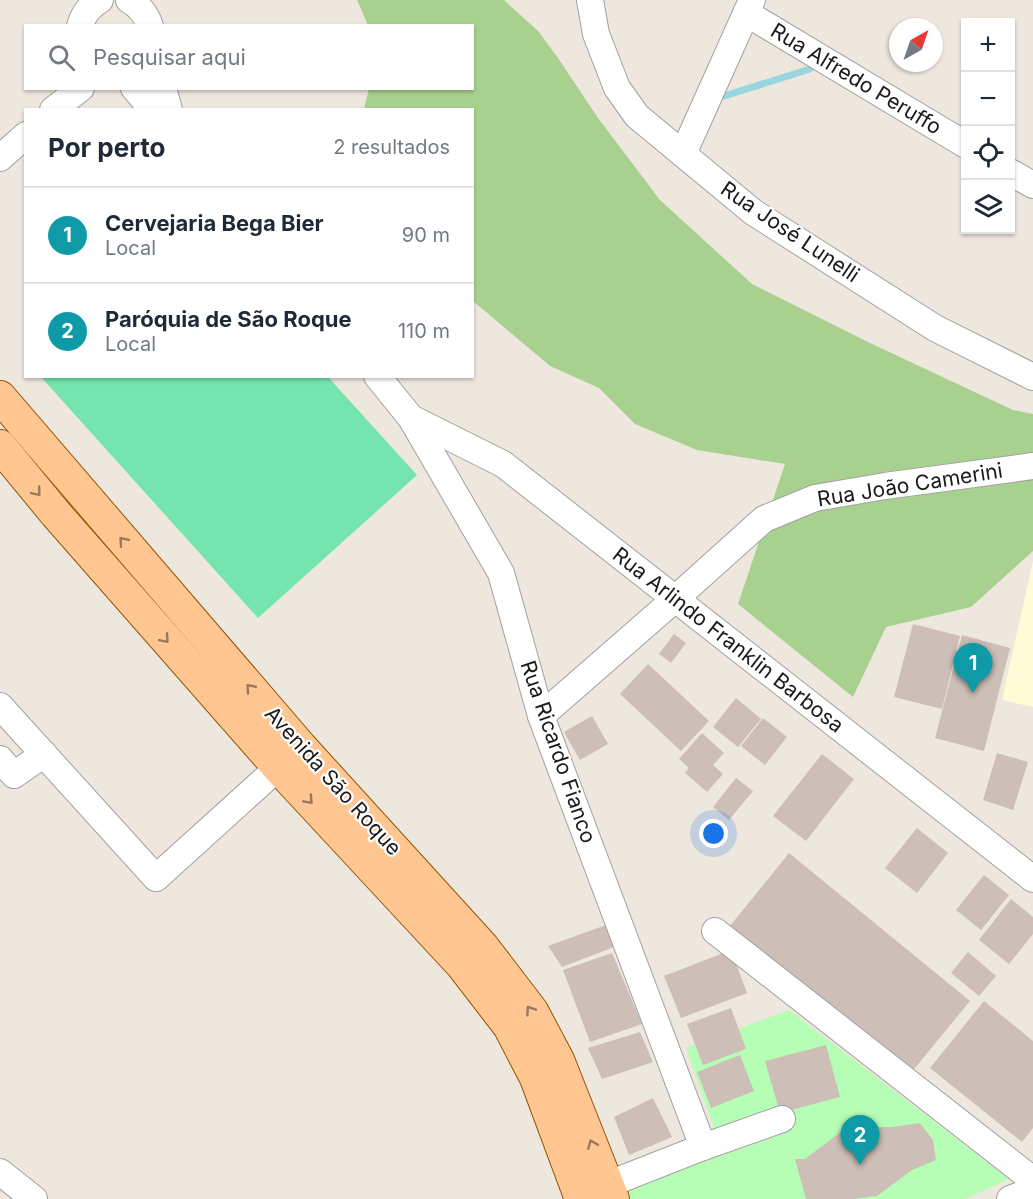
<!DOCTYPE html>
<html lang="pt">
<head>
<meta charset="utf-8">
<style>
  body { margin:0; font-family:Inter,sans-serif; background:#f2f2f3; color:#1f2937 }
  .controls { position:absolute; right:18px; top:18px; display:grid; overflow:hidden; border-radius:0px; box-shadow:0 2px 4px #0004 }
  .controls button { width:54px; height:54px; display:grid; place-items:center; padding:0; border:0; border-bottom:2px solid #e0e1e3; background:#fff; color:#1f2937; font:30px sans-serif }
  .compass { position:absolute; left:889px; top:18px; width:54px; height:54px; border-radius:50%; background:#fff; box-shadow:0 2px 4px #0004; rotate:40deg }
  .you { position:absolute; left:714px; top:834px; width:21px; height:21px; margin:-15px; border:4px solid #fff; border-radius:50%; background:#1a73e8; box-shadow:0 0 0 9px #1a73e833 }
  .badge { display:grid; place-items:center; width:39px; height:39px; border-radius:50%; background:#2563eb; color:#fff; font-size:20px; font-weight:700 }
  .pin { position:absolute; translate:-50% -50px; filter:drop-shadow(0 2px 3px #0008) }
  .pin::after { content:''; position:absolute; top:32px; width:21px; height:18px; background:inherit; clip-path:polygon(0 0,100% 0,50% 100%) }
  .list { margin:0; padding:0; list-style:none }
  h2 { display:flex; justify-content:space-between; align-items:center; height:78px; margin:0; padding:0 24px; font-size:26px }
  h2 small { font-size:20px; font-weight:400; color:#747a83 }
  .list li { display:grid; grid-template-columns:39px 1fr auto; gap:18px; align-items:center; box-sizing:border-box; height:96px; padding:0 24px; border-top:2px solid #e0e1e3 }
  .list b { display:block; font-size:22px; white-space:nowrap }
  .list p { margin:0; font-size:20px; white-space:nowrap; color:#747a83 }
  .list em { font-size:20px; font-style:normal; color:#747a83 }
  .icon { flex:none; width:33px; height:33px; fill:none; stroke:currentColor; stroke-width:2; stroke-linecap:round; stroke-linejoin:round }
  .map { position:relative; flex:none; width:1033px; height:1199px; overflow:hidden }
  .search { position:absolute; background:#fff; box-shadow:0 2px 4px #0004; left:24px; top:24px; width:450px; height:66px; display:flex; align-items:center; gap:15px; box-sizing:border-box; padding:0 21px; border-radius:0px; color:#747a83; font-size:22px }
  .panel { position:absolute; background:#fff; box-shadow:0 2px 4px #0004; left:24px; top:108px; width:450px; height:270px; border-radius:0px }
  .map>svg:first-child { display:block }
</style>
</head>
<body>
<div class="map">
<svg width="1033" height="1199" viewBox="0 0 1033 1199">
  <rect width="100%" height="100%" fill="#ede7de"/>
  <path fill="#fffbd6" d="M1033,561V707L1002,700Z"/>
  <path fill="#a8d18f" d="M357,0H504L538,31L558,58L598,118L660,200L752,284L870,343L1013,410L1033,414V551L971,607L886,627L853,697L738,604L785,464L697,450L635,424L599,388L550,366L473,301L472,110L364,109L369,89L472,88V26L368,25Z"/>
  <path fill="#b6feb5" d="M789,1010L1009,1179L965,1199H621L616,1185L723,1154L686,1048Z"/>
  <path fill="#74e5af" d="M41,377H328L417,475L258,618Z"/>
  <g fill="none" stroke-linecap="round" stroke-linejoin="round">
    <path stroke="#9ad6e0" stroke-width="7" d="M715,99L810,69"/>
  </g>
  <g fill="#cdbfb7">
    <path d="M913,624L960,636L942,709L894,697Z"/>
    <path d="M674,634L686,643L671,663L659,654Z"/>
    <path d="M962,635L1010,648L984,751L935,738Z"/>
    <path d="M648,664L709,721L681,751L620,694Z"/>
    <path d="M736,698L761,719L738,747L713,727Z"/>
    <path d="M592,716L608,744L580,760L564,732Z"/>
    <path d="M763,718L787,737L765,765L741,746Z"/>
    <path d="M702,733L724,753L713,765L723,774L707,792L685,773L689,768L679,759Z"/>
    <path d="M997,753L1028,762L1013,810L983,800Z"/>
    <path d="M822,754L854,779L806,841L773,816Z"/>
    <path d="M736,778L753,791L729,820L713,807Z"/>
    <path d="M714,820L726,824L721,838L710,834Z"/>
    <path d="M917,828L948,853L917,893L885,868Z"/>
    <path d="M789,853L970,1001L910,1074L730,926Z"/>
    <path d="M984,875L1009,895L981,930L956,910Z"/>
    <path d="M1011,899L1033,917V934L1009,964L979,940Z"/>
    <path d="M606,925L614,947L562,967L548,946Z"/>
    <path d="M731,950L747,993L681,1018L664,976Z"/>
    <path d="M968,952L996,976L979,996L951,973Z"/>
    <path d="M612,953L642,1024L590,1042L563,970Z"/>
    <path d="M984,1001L1033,1041V1128L1022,1142L930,1068Z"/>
    <path d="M731,1008L746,1049L703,1065L687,1024Z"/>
    <path d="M640,1032L653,1062L602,1079L588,1048Z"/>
    <path d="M826,1045L840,1097L780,1113L765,1061Z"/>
    <path d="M740,1055L754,1091L711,1108L697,1072Z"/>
    <path d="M653,1098L672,1137L629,1155L614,1117Z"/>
    <path d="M920,1123L933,1140L936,1160L912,1170L877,1196L854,1199H806L795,1159H805L846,1128L892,1127Z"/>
  </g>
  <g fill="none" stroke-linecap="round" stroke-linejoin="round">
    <g stroke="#a1a1a1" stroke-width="28">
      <g id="minor">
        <path d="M129,0C140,6 146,14 150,26"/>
        <path d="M590,0L596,34L617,88L637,116L753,212L935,328L1033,377"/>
        <path d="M746,13L966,145"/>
        <path d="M80,26C84,13 89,7 100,0"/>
        <path d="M134,88L153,110"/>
        <path d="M163,88L169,110"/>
        <path d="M53,110L81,88"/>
        <path d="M683,154L752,0"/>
        <path d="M0,158L26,135"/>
        <path d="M1010,172L1033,185"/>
        <path d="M377,376L411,418L501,573L541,716L703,1147"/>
        <path d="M411,418L503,464L1033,879"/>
        <path d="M0,706L156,878L293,754"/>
        <path d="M541,716L675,599L764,519L815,498L885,486L1033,466"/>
        <path d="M0,759L14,775L44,754"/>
        <path d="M715,931L1033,1180"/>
        <path d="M0,1172L34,1199"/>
        <path d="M591,1191L703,1147L782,1119"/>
        <path d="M1010,1199L1033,1190"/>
      </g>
    </g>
    <g stroke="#915400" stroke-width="34">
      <g id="major">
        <path d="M0,397L301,747L483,947L532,1011L558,1060L613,1199"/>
        <path d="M0,446L56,514L279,768L462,965L509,1026L536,1078L581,1199"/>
      </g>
    </g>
    <use href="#minor" stroke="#fff" stroke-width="26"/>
    <use href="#major" stroke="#ffc692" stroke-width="32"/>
  </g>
  <defs><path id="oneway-chevron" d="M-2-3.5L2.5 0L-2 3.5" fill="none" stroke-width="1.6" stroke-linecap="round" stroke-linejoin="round" transform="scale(1.5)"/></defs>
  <g stroke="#98795c">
    <use href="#oneway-chevron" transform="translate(37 492) rotate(50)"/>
    <use href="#oneway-chevron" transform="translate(123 541) rotate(-131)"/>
    <use href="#oneway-chevron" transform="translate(165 639) rotate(49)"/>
    <use href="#oneway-chevron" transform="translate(250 688) rotate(-131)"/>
    <use href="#oneway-chevron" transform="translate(309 800) rotate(47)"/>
    <use href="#oneway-chevron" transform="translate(530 1010) rotate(-124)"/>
    <use href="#oneway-chevron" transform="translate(592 1144) rotate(-112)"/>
  </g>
  <g text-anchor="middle" stroke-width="4.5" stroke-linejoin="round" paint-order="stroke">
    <g font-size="21" fill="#1a1a1a" stroke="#fff">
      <text transform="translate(856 79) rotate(31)" y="7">Rua Alfredo Peruffo</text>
      <text transform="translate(790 232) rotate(34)" y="7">Rua José Lunelli</text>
      <text transform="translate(910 485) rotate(-9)" y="7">Rua João Camerini</text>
      <text transform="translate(728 640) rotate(38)" y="7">Rua Arlindo Franklin Barbosa</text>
      <text transform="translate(558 752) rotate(71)" y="7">Rua Ricardo Fianco</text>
      <text transform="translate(333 781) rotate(48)" y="7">Avenida São Roque</text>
    </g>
  </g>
</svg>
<div class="controls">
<button>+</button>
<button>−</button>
<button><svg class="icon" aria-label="locate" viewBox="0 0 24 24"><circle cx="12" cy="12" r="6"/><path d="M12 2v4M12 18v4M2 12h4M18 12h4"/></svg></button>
<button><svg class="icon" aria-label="layers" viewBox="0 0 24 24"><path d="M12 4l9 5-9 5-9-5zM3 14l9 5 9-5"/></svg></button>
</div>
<svg class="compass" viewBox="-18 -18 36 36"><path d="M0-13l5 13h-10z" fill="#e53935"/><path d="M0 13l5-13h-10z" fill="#747a83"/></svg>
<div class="you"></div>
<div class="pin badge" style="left:973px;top:693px;background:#0f9aa8">1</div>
<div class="pin badge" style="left:860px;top:1165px;background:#0f9aa8">2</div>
<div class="search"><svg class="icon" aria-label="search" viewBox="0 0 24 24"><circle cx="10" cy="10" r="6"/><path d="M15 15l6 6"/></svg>Pesquisar aqui</div>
<section class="panel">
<h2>Por perto<small>2 resultados</small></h2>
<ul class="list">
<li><span class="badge" style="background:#0f9aa8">1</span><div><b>Cervejaria Bega Bier</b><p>Local</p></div><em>90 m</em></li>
<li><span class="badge" style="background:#0f9aa8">2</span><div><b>Paróquia de São Roque</b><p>Local</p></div><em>110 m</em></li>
</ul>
</section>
</div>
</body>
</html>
